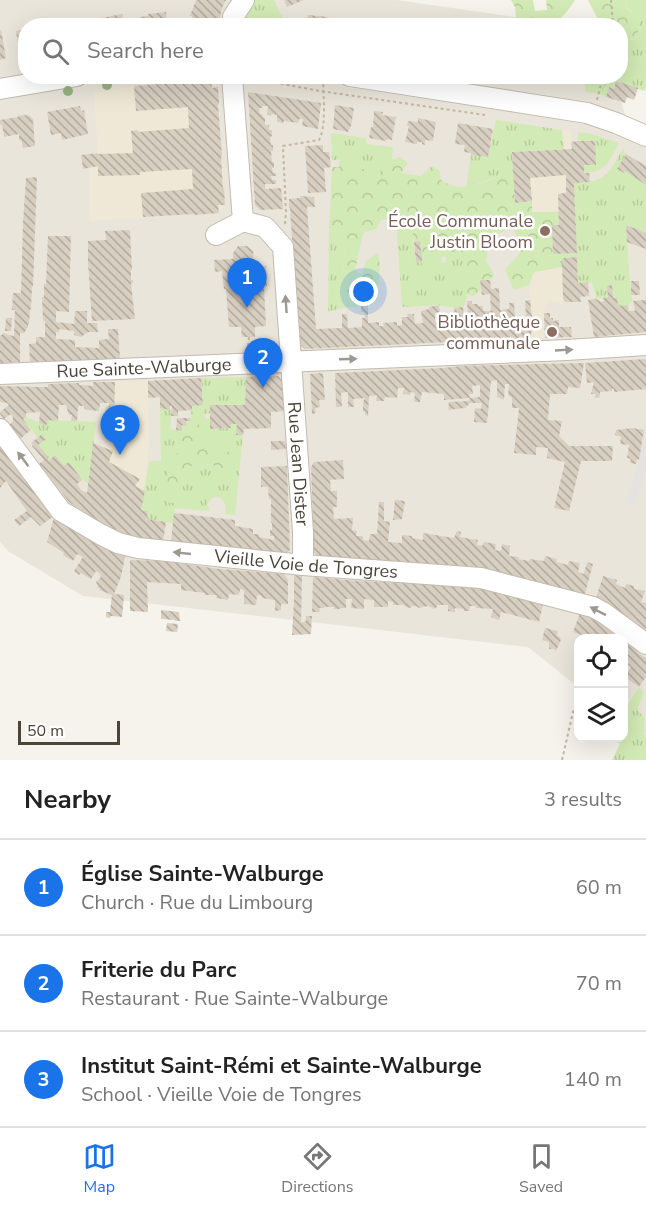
<!DOCTYPE html>
<html lang="en">
<head>
<meta charset="utf-8">
<style>
  body { margin:0; font-family:"Nunito Sans",sans-serif; background:#f2f2f2; color:#222 }
  .controls { position:absolute; right:18px; bottom:18px; display:grid; overflow:hidden; border-radius:12px; box-shadow:0 6px 24px #0002 }
  .controls button { width:54px; height:54px; display:grid; place-items:center; padding:0; border:0; border-bottom:2px solid #e0e0e0; background:#fff; color:#222; font:30px sans-serif }
  .scale { position:absolute; left:18px; bottom:15px; width:102px; box-sizing:border-box; padding-left:6px; border:3px solid #4b4439; border-top:0; font-size:16px; line-height:21px; white-space:nowrap; color:#4b4439; -webkit-text-stroke:4px #fff; paint-order:stroke }
  .you { position:absolute; left:364px; top:292px; width:21px; height:21px; margin:-15px; border:4px solid #fff; border-radius:50%; background:#1a73e8; box-shadow:0 0 0 9px #1a73e833 }
  .badge { display:grid; place-items:center; width:39px; height:39px; border-radius:50%; background:#1a73e8; color:#fff; font-size:20px; font-weight:700 }
  .pin { position:absolute; translate:-50% -50px; filter:drop-shadow(0 2px 3px #0008) }
  .pin::after { content:''; position:absolute; top:32px; width:21px; height:18px; background:inherit; clip-path:polygon(0 0,100% 0,50% 100%) }
  .list { margin:0; padding:0; list-style:none }
  h2 { display:flex; justify-content:space-between; align-items:center; height:78px; margin:0; padding:0 24px; font-size:26px }
  h2 small { font-size:20px; font-weight:400; color:#767676 }
  .list li { display:grid; grid-template-columns:39px 1fr auto; gap:18px; align-items:center; box-sizing:border-box; height:96px; padding:0 24px; border-top:2px solid #e0e0e0 }
  .list b { display:block; font-size:22px; white-space:nowrap }
  .list p { margin:0; font-size:20px; white-space:nowrap; color:#767676 }
  .list em { font-size:20px; font-style:normal; color:#767676 }
  .icon { flex:none; width:33px; height:33px; fill:none; stroke:currentColor; stroke-width:2; stroke-linecap:round; stroke-linejoin:round }
  .map { position:relative; flex:none; width:646px; height:760px; overflow:hidden }
  .search { position:absolute; background:#fff; box-shadow:0 6px 24px #0002; left:18px; right:18px; top:18px; height:66px; display:flex; align-items:center; gap:15px; box-sizing:border-box; padding:0 21px; border-radius:24px; color:#767676; font-size:22px }
  .sheet { height:366px; background:#fff }
  nav { display:flex; justify-content:space-around; align-items:center; box-sizing:border-box; height:84px; border-top:2px solid #e0e0e0; background:#fff; font-size:16px; color:#767676 }
  nav a { display:grid; justify-items:center; gap:3px }
  nav .on { color:#1a73e8 }
  .map>svg:first-child { display:block }
</style>
</head>
<body>
<div class="map">
<svg width="646" height="760" viewBox="0 0 646 760">
  <defs>
    <pattern id="grass-tufts" width="24" height="20" patternUnits="userSpaceOnUse" patternTransform="scale(1.5)"><rect width="24" height="20" fill="#d2eab5"/><path d="M3 7l-1-3M5 7V3M7 7l1-3M15 17l-1-3M17 17v-4M19 17l1-3" fill="none" stroke="#b6ca9c"/></pattern>
    <pattern id="forest-crowns" width="20" height="18" patternUnits="userSpaceOnUse" patternTransform="scale(1.5)"><rect width="20" height="18" fill="#d2eab5"/><path d="M2 6a3 3 0 1 1 6 0M12 15a3 3 0 1 1 6 0" fill="none" stroke="#b6ca9c"/></pattern>
    <pattern id="building-back-hatch" width="6" height="6" patternUnits="userSpaceOnUse" patternTransform="scale(1.5)"><rect width="6" height="6" fill="#d8cfc1"/><path d="M-1 5l2 2M0 0l6 6M5-1l2 2" fill="none" stroke="#b1aa9e"/></pattern>
  </defs>
  <rect width="100%" height="100%" fill="#f6f3ec"/>
  <path fill="#eae5da" d="M0,0H397L570,25L26,26V76L615,77L624,112L646,146V742L624,724V638H578V687L528,647L83,596L8,551L0,542Z"/>
  <g fill="#efe8d6">
    <path d="M211,80L218,87L225,205L219,213L194,215L193,214L89,221V168L83,169L81,155L98,153L94,93L135,86Z"/>
    <path d="M510,122L571,131L579,297L564,299L562,304L548,300L544,313L545,338H531L532,318L529,285L533,274L520,253L519,243L513,228L499,233L515,203Z"/>
    <path d="M148,381L149,441L145,491L140,518L131,537L106,526L84,511L93,443L111,448L114,420L115,382Z"/>
  </g>
  <g fill="url(#grass-tufts)">
    <path d="M255,0H274L284,21V25L243,26L248,11Z"/>
    <path d="M627,0H646V88L644,91L616,81L614,89L609,88L606,97L601,94L607,77L620,76V41L622,39L636,40L632,12L625,6Z"/>
    <path d="M496,120L562,130L564,149L512,152L513,168C498,177 483,183 466,187L471,155L488,157Z"/>
    <path d="M578,132L592,134L619,143C609,161 607,172 584,173V165H595L578,142Z"/>
    <path d="M331,133L366,138V144L393,147L392,160L387,161L383,176L366,171L354,161L344,157L339,160H332Z"/>
    <path d="M623,148L626,154L618,169L624,173L625,171L646,185V233L626,225L631,295L633,301L628,305L618,306L617,298H613L611,285L607,286L608,297L596,299L592,282L578,283L577,257L564,258L562,261V267L535,272L553,254L577,253L574,183C607,182 608,175 623,148Z"/>
    <path d="M396,217L410,219L416,262L422,261V269L440,250L442,263L446,262V256L465,255C466,270 471,295 463,307L454,308L439,305L402,307Z"/>
    <path d="M329,231L340,235L345,244L342,288L346,307L328,312Z"/>
    <path d="M246,377L245,405H210V413L204,414L201,378Z"/>
    <path d="M160,408L172,410L170,429L182,431V497L185,468C200,462 214,463 228,472L227,451L217,447L199,433V419H210V429L231,428V424H237V435H243L235,515L225,514C228,497 214,490 207,505L209,508V511L175,508L173,523L146,519L147,511L141,510L149,461H161Z"/>
    <path d="M26,417L46,426L48,420L96,422L88,484L82,479L69,463L64,466L55,455L49,461L46,457L47,456L38,445L46,438L42,434L38,438L23,419Z"/>
    <path d="M639,687L644,692L637,710L644,717V734L646,736V760H612L620,744L607,738H624V710Z"/>
  </g>
  <g fill="url(#forest-crowns)">
    <path d="M511,0H533L535,11L547,10L546,0H575C557,28 547,30 516,18L515,7Z"/>
    <path d="M588,0H627L625,6L640,20L636,40L622,39L621,41L620,26L601,25Z"/>
    <path d="M585,77H607L601,94L585,92Z"/>
    <path d="M344,157L354,161L366,171L383,175L387,161L400,157L408,163L401,173L421,176L432,166L439,170L441,180C463,196 493,180 513,168L515,203L532,201V212H559V225L552,226L553,254L533,274L529,285L514,290L505,270L520,253L519,243L513,228L499,233L488,245L486,261L494,274L490,280L480,281L481,289L474,296L467,294L465,255L441,257L439,251L433,264L424,271L422,269L420,242H414L410,219L399,217L381,220L376,229L363,233L355,270L362,275L366,261L378,253L380,266L377,299L361,300V307H346L342,288L345,244L340,235L329,231L332,167H339V160Z"/>
    <path d="M203,405L205,419H199V433L217,447L227,451L237,458L234,470L228,472C214,463 201,462 185,468L182,497L179,503L171,504L166,500L169,460L181,450L182,425H186V421H190L192,406Z"/>
  </g>
  <path fill="#e5e3e0" d="M646,421V468L635,505L626,502L639,460Z"/>
  <g fill="url(#building-back-hatch)" fill-rule="evenodd">
    <path d="M196,0H226L222,8L218,26H190L192,16H190Z"/>
    <path d="M284,0H304L287,7Z"/>
    <path d="M166,12L167,26H141L140,17L148,16V14Z"/>
    <path d="M122,14L124,26H97L96,19Z"/>
    <path d="M308,15L328,17L327,20L347,23V26H306Z"/>
    <path d="M586,18V26H563L562,19Z"/>
    <path d="M81,20L82,26H56V24Z"/>
    <path d="M26,29V55L20,56L16,31Z"/>
    <path d="M1,30L6,58L0,60V31Z"/>
    <path d="M211,80L212,88L218,87L219,104H218L222,156H221L223,189L224,188L225,205H218L219,213L194,215V214L143,217L141,193L193,189L192,169L140,172V175L98,176V166L83,169L81,155L98,153V154L133,153L131,131L138,130V132L189,128L188,107L136,111L134,86Z"/>
    <path d="M616,81L638,88L634,100L627,97L625,103L606,97L609,87L614,89Z"/>
    <path d="M248,92L321,103L318,129L302,126L303,119H299L298,123L284,121L283,123L277,122V115L272,114L271,116L267,114L268,106H262V108H259L260,114H262L263,117L265,118V125H269V130H272V136L270,137L271,145H273V151H271L272,162H274V168H272L273,173H276V176H271L272,180H276V184H265V189L281,188L283,209L260,210L255,205Z"/>
    <path d="M335,105L354,108L351,126L348,132L333,129Z"/>
    <path d="M80,106L81,111L84,110L88,134L62,140L61,133L51,135L47,112Z"/>
    <path d="M374,111L383,112L382,115L396,117L392,140L387,139L386,141L369,138L371,127H373Z"/>
    <path d="M24,115L30,116L33,119L35,146L23,148L22,143L21,140H19V134L4,137L2,124L0,125V120L18,117V116Z"/>
    <path d="M418,118L436,122L433,141L425,140V145L422,144V142H417V144L405,142L409,126H407L408,121L418,122Z"/>
    <path d="M458,123L493,129L488,157L471,155V153L464,152L465,145L455,144Z"/>
    <path d="M578,141H595L596,165H584V173H589L590,182L574,183L577,253L553,254L552,225H559L558,194L566,193V175L530,178L532,201L515,203L512,152L572,149L571,142Z"/>
    <path d="M323,145V152H329L331,167L324,168L326,192L308,193L305,146Z"/>
    <path d="M626,154L646,166V185L625,171L624,173L617,169Z"/>
    <path d="M37,177L33,286L32,287L31,309L30,310L29,324H28V327L24,333H20V362L0,363V336L4,333L8,335L14,336L15,310H12L13,293H21L23,223L26,178Z"/>
    <path d="M300,196L314,197L315,207H307L316,329L342,328V314H347L348,328L362,327V318H365L364,312H361V300H368V323L379,322V326H384L383,323L397,322V326L402,325V317H408L407,314H414L415,324L423,323L421,311L429,309V307L439,305L440,312L435,313V322L441,321L439,314L446,313V316L455,315L454,308L463,307L464,320H468L467,301H472V304H478V306H483V311H491L490,294L482,295L480,280H490L491,289L499,288L500,310L509,309V303H514L515,318H526L525,301L530,300L532,318L531,338L305,349L299,344L290,208H289V199L300,198Z"/>
    <path d="M626,225L646,233V249L627,242Z"/>
    <path d="M130,230L132,270H131V280H133V283H131L135,319L92,321L88,262V241L106,240L105,231Z"/>
    <path d="M48,236H71L69,312L56,311V322L74,324L75,311H87V323H97L98,332H88L81,337L74,335V331L59,329V332H56V339L75,340V347L99,348V340L109,339L108,329H118L120,359L30,362L29,344L36,343V337H45V321H43L42,297H44V284H46Z"/>
    <path d="M420,241L422,261L416,262L414,242Z"/>
    <path d="M238,246H247L253,251L254,267L266,266L267,286L264,287L266,326L255,327V337H242L241,327H229L226,289H224L222,271L215,272L214,260L233,259V253Z"/>
    <path d="M577,257L578,283L588,282L589,296L580,297L581,302H565L563,299L562,260L564,258Z"/>
    <path d="M631,281H639L640,295H631Z"/>
    <path d="M612,285L613,298H617L618,306L628,305L629,311H635L633,301L646,300V332L594,337L588,300L596,299L601,302L604,301L603,298L608,297L607,286Z"/>
    <path d="M544,313H550V318H553V321L559,320V327H571L572,337L545,338Z"/>
    <path d="M6,318H12L11,331H5Z"/>
    <path d="M646,359V389L614,392V389H612V391L600,392L599,398L595,397L596,394H591L594,382L587,383L585,363Z"/>
    <path d="M584,363L580,388L568,387L567,394H550L548,420L562,421L559,436L569,446H613L612,461H581L569,511L554,508L565,462L547,458L548,448L536,447V455L514,453L519,408H512V398L508,395L509,384H505L504,400L497,397V380L491,381L487,423L474,422L475,408L481,409L482,403H470L465,408L448,410L449,402L468,401L470,398L444,400V394L422,392L420,402H414L415,393L410,392V395L403,394L404,388H398L397,398L385,397L384,401H376L377,395L369,396L368,416L365,415V411H363V402L365,398L353,399L354,407H348V392L341,393L342,407H336L335,373L443,368L461,366ZM480,385V397L470,398L469,394H473L472,386Z"/>
    <path d="M323,373L325,400H319L320,407L315,408L316,413L312,414L310,374Z"/>
    <path d="M278,376L282,380L284,411L271,412V428L244,429L243,435H236L237,424H231V428L210,429V405H245L246,377Z"/>
    <path d="M201,378L203,405L192,406V410L178,411V416H171L172,406H170V410L160,408V397L148,398V381Z"/>
    <path d="M93,382H115L114,420H105L106,407L109,406V403H100L99,411L87,410L84,408V406H78L77,421H71L72,415H69L66,405H59L58,421L48,420L46,426L39,423L40,412L26,413V417L23,419L31,430L20,439L9,425L13,421V417L11,414L4,419L0,414V412L9,405L7,403L0,402V386L40,387H48V384L79,383V385L93,386Z"/>
    <path d="M177,418H190V421H186V426L182,425V431L176,430Z"/>
    <path d="M632,428L644,430L639,460L637,459L636,464L630,463L631,459L627,458L629,445L620,444L621,437L615,435L616,430Z"/>
    <path d="M42,434L46,439L38,445L48,456L46,457L49,461L55,455L64,466L69,462L82,480L77,484L81,490L87,493L93,443L113,451L109,462L140,479L135,486L145,491L141,510L148,511L146,519L166,522L163,542L131,537L120,532L106,526L69,502L39,464L44,460L32,446L33,445L31,443Z"/>
    <path d="M271,441H285L286,449L271,450Z"/>
    <path d="M0,447L54,516L40,526L31,517L19,526L14,520L27,511L6,481L0,488Z"/>
    <path d="M343,460L344,479L330,480L331,491H337V507H333L334,519L353,518L352,530L357,531L356,536H363V540L369,541L370,534H377L379,502H384V521L390,522L388,542L402,543V535L412,536V538L423,540V533L454,538L457,531L461,532L460,537L478,540L477,545L482,546L484,542L496,544L495,550L501,551L502,544L510,546L509,556L519,557L518,559L529,561L530,559L544,561L545,556L557,559L556,562L568,565L569,561L580,563L578,572L584,574L587,562L593,564L585,594L480,567L320,558L314,553L311,467L314,462Z"/>
    <path d="M287,466L290,550L285,554L171,542L174,513L235,520V526L253,529V534H259V537L274,540V536H270V530H272V523H271V499H269L268,487H261V467Z"/>
    <path d="M395,500L405,501L402,519L393,520Z"/>
    <path d="M54,517L97,544L125,557L121,577L114,594L124,595L122,617L111,616L110,618L106,617V612H110L112,595L99,590L100,589L97,587L98,586L96,582L101,577L100,574L96,571L91,579L81,573L79,575L74,571L83,557L77,554L73,561L63,555L64,553L47,542Z"/>
    <path d="M130,560L163,561L219,569L284,574L288,580V604H281V610L275,611V600L262,598V596L257,595L256,605L244,604V590L240,589L239,595L229,594L228,600L216,598L217,595H205V593L181,590V584L147,582L148,612L130,611Z"/>
    <path d="M294,575L302,576L301,622L306,621V616H312L311,634L292,635L294,600Z"/>
    <path d="M603,576L617,580L616,584L625,588L626,584L634,586V589L645,591L641,602L646,603V627L645,631L610,604L596,598Z"/>
    <path d="M313,577L358,581L470,586L543,604L539,622L501,612L499,620L491,617L493,609L476,608V606H470L469,611H464V609L455,608V612L448,611V605H437V607L434,609L428,606L419,608L416,606H412L410,608L406,607L404,605H393V602L388,601V607H374V600L364,599V609L351,608L352,599H346V608H340V609H334V607H324V608H319L320,612H312Z"/>
    <path d="M161,610L179,612L180,621H175V620L161,619Z"/>
    <path d="M580,613L604,625L622,638H590L573,632Z"/>
    <path d="M167,623L178,624L177,632L166,631Z"/>
    <path d="M545,628L558,631L557,636L560,637L561,640L556,651L554,649H549V642L542,640Z"/>
    <path d="M624,640L634,648L638,653L646,658V679L645,678L639,687L624,676L631,667L624,663Z"/>
  </g>
  <g fill="none" stroke-linecap="round" stroke-linejoin="round">
    <g stroke="#c2bbae" stroke-width="22">
      <g id="minor">
        <path d="M232,26L233,17L244,0"/>
        <path d="M232,76L243,221"/>
        <path d="M350,76L587,113L616,123L646,136"/>
        <path d="M0,89L77,76"/>
        <path id="s1" d="M243,221L265,227L283,247L303,532V565"/>
        <path d="M216,235L243,221"/>
        <path id="s2" d="M0,374L567,350L646,345"/>
        <path id="s3" d="M0,429L61,511L100,534L118,543L138,548L303,565L481,578L593,607L604,613L646,644"/>
      </g>
    </g>
    <g stroke="#c4b79f" stroke-width="2" stroke-dasharray="3 3" stroke-linecap="butt">
      <path d="M611,0L613,26"/>
      <path d="M252,76L256,79L320,91L485,115"/>
      <path d="M597,100L603,76"/>
      <path d="M285,224L286,213L283,146L319,140C327,125 323,94 323,76"/>
      <path d="M248,346L249,337"/>
      <path d="M562,760L573,712L578,701"/>
    </g>
    <use href="#minor" stroke="#fff" stroke-width="20"/>
  </g>
  <g fill="#97b381">
    <circle cx="107" cy="85" r="5"/>
    <circle cx="68" cy="91" r="5"/>
  </g>
  <defs><path id="oneway-solid" d="M-6-.8H1V-3.2L6.5 0L1 3.2V.8H-6Z" transform="scale(1.5)"/></defs>
  <g fill="#9c9892">
    <use href="#oneway-solid" transform="translate(286 304) rotate(-94)"/>
    <use href="#oneway-solid" transform="translate(564 350) rotate(-3)"/>
    <use href="#oneway-solid" transform="translate(348 359) rotate(-2)"/>
    <use href="#oneway-solid" transform="translate(23 459) rotate(-127)"/>
    <use href="#oneway-solid" transform="translate(182 553) rotate(-174)"/>
    <use href="#oneway-solid" transform="translate(598 611) rotate(-153)"/>
  </g>
  <g fill="#8d6e63" stroke="#fff" stroke-width="2">
    <circle cx="545" cy="231" r="6"/>
    <circle cx="552" cy="332" r="6"/>
  </g>
  <g text-anchor="middle" stroke-width="5" stroke-linejoin="round" paint-order="stroke">
    <g font-size="18" fill="#785e54" stroke="#fff" text-anchor="end">
      <text x="533" y="227">École Communale<tspan x="533" dy="21">Justin Bloom</tspan></text>
      <text x="540" y="328">Bibliothèque<tspan x="540" dy="21">communale</tspan></text>
    </g>
    <g font-size="18" fill="#4b4439" stroke="#fff">
      <text dy="6" stroke="none"><textPath href="#s2" startOffset="144">Rue Sainte-Walburge</textPath></text>
      <text dy="6" stroke="none"><textPath href="#s1" startOffset="267">Rue Jean Dister</textPath></text>
      <text dy="6" stroke="none"><textPath href="#s3" startOffset="357">Vieille Voie de Tongres</textPath></text>
    </g>
  </g>
</svg>
<div class="controls">
<button><svg class="icon" aria-label="locate" viewBox="0 0 24 24"><circle cx="12" cy="12" r="6"/><path d="M12 2v4M12 18v4M2 12h4M18 12h4"/></svg></button>
<button><svg class="icon" aria-label="layers" viewBox="0 0 24 24"><path d="M12 4l9 5-9 5-9-5zM3 14l9 5 9-5"/></svg></button>
</div>
<div class="scale">50 m</div>
<div class="you"></div>
<div class="pin badge" style="left:247px;top:308px">1</div>
<div class="pin badge" style="left:263px;top:388px">2</div>
<div class="pin badge" style="left:120px;top:455px">3</div>
<div class="search"><svg class="icon" aria-label="search" viewBox="0 0 24 24"><circle cx="10" cy="10" r="6"/><path d="M15 15l6 6"/></svg>Search here</div>
</div>
<section class="sheet">
<h2>Nearby<small>3 results</small></h2>
<ul class="list">
<li><span class="badge">1</span><div><b>Église Sainte-Walburge</b><p>Church · Rue du Limbourg</p></div><em>60 m</em></li>
<li><span class="badge">2</span><div><b>Friterie du Parc</b><p>Restaurant · Rue Sainte-Walburge</p></div><em>70 m</em></li>
<li><span class="badge">3</span><div><b>Institut Saint-Rémi et Sainte-Walburge</b><p>School · Vieille Voie de Tongres</p></div><em>140 m</em></li>
</ul>
</section>
<nav>
<a class="on"><svg class="icon" aria-label="map" viewBox="0 0 24 24"><path d="M3 6l6-2 6 2 6-2v14l-6 2-6-2-6 2zM9 4v14M15 6v14"/></svg>Map</a>
<a><svg class="icon" aria-label="directions" viewBox="0 0 24 24"><path d="M12 3l9 9-9 9-9-9zM9 14v-3h6M13 9l2 2-2 2"/></svg>Directions</a>
<a><svg class="icon" aria-label="saved" viewBox="0 0 24 24"><path d="M7 4h10v16l-5-4-5 4z"/></svg>Saved</a>
</nav>
</body>
</html>
